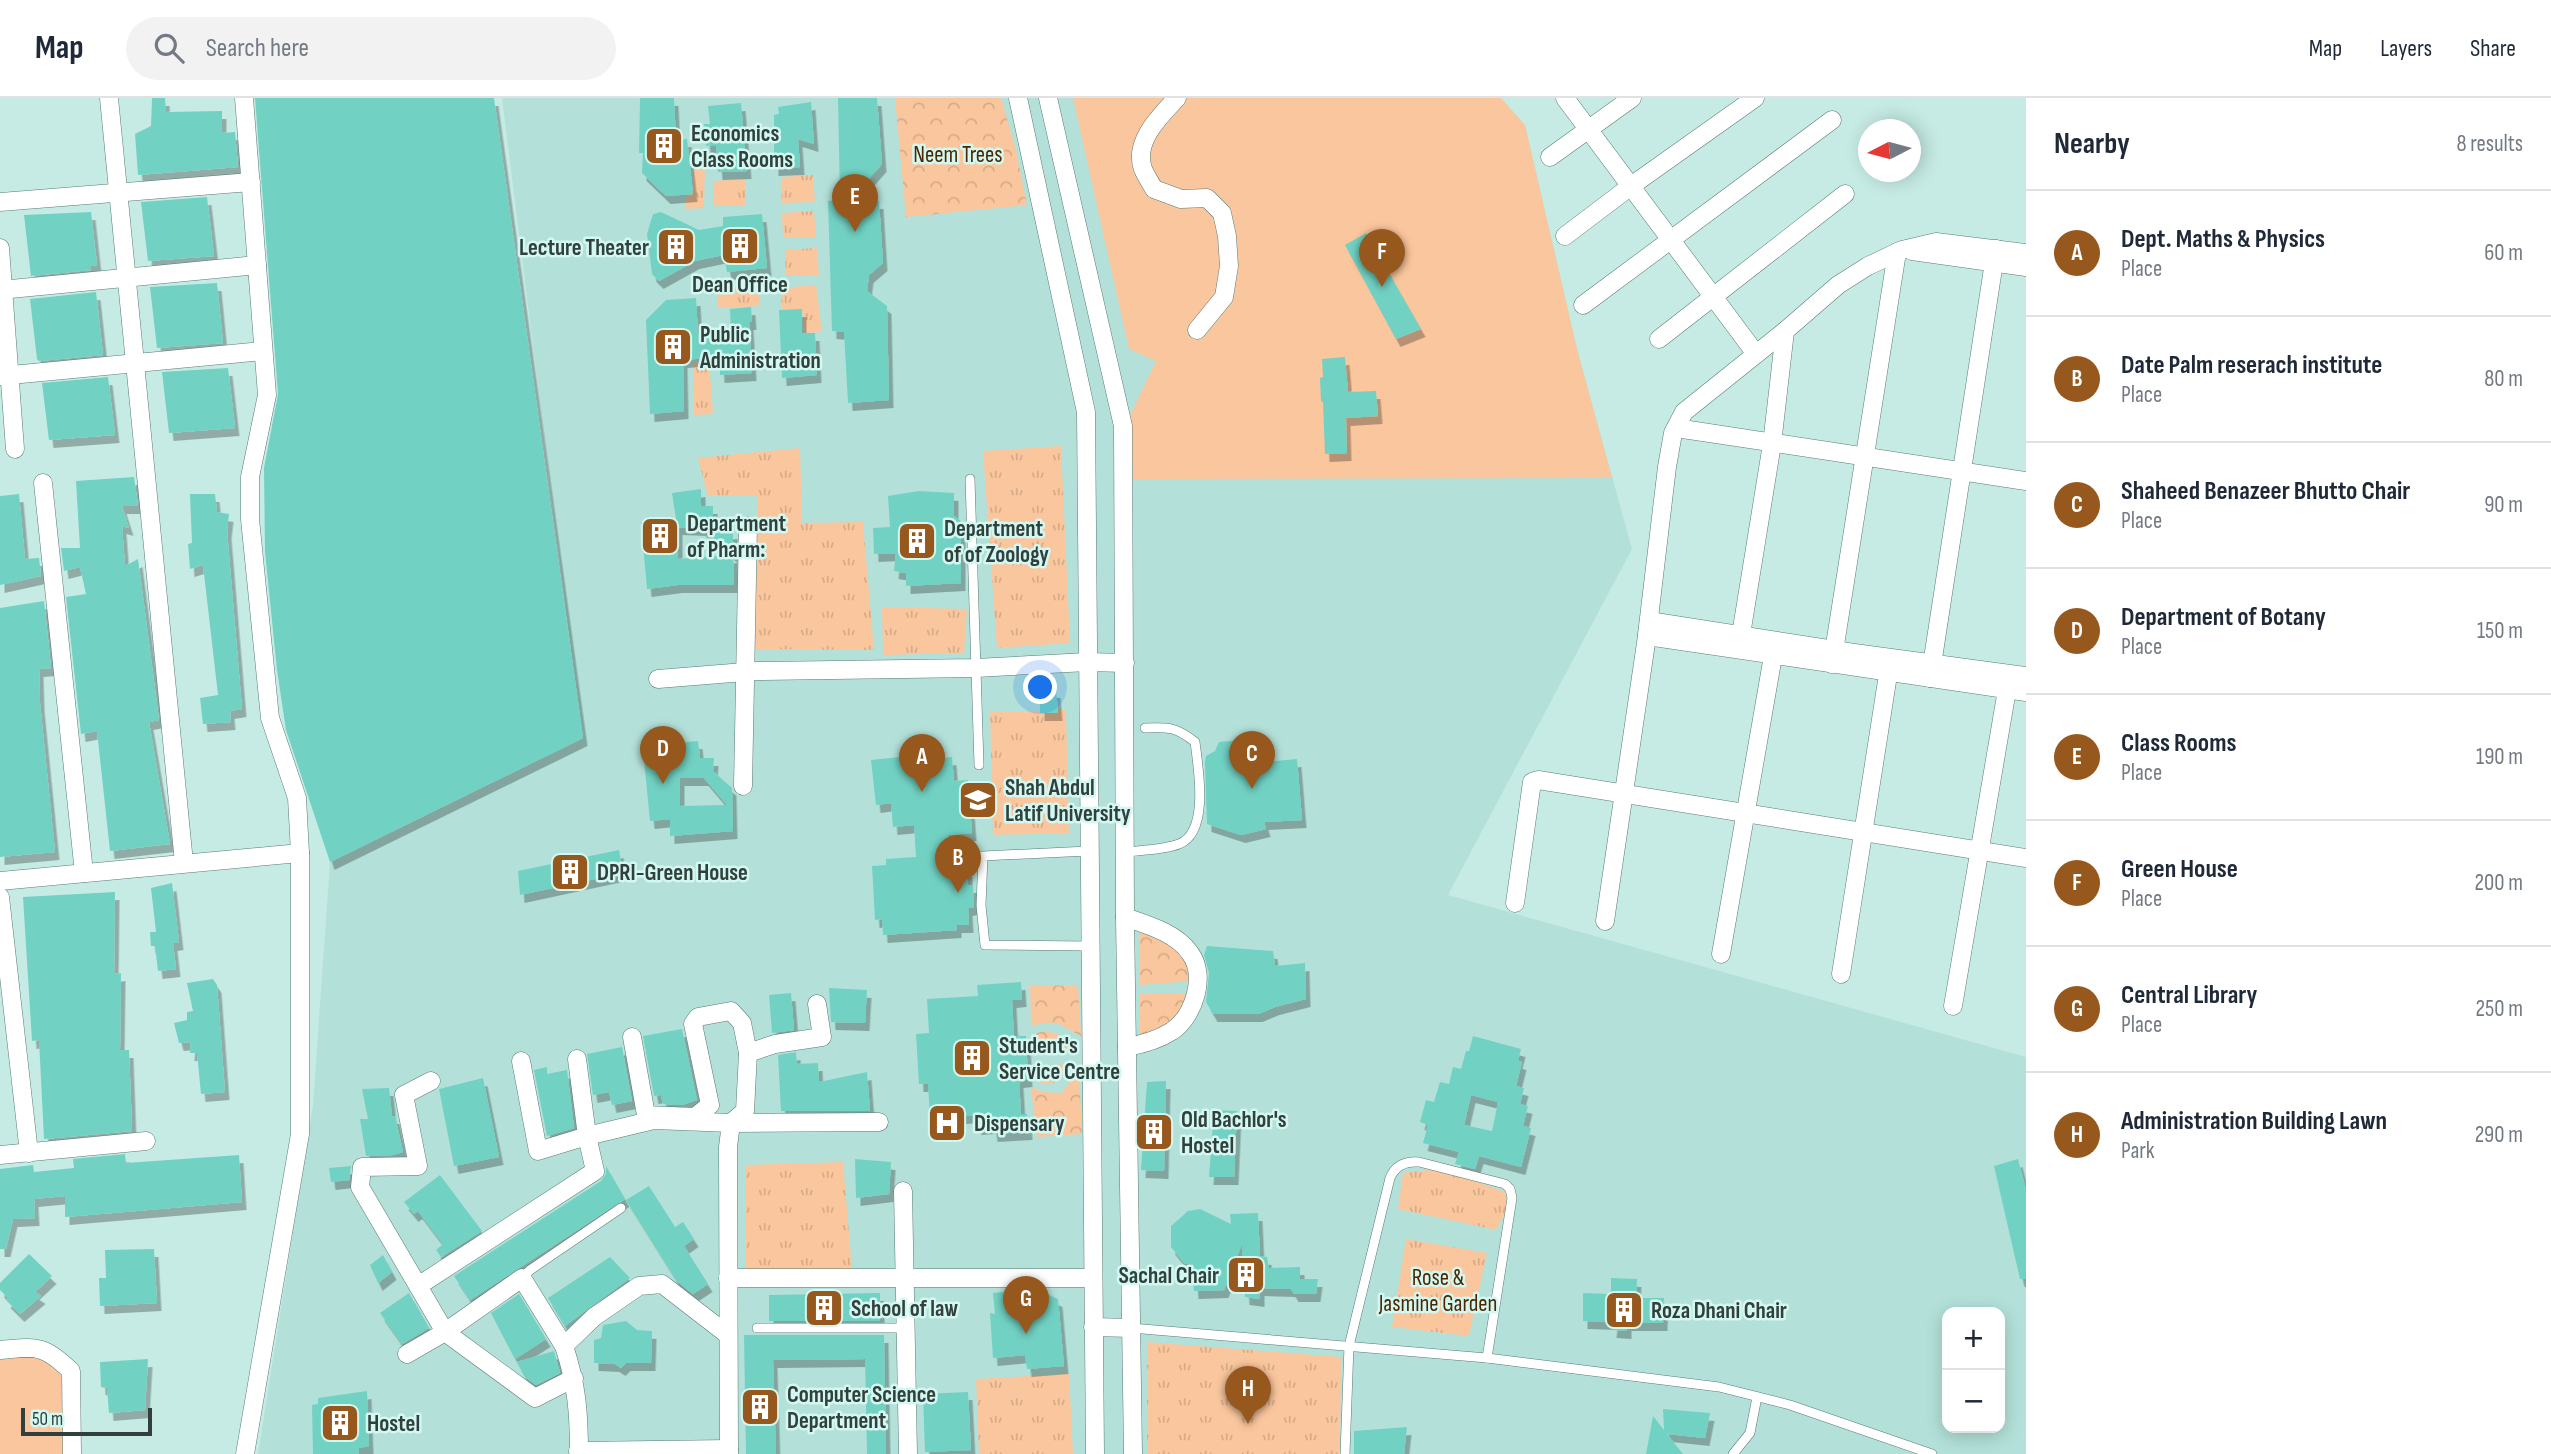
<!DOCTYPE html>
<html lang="en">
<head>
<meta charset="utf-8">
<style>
  body { margin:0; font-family:"Sofia Sans Condensed",sans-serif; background:#f2f2f3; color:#1f2937 }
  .controls { position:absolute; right:21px; bottom:21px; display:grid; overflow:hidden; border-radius:14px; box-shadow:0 4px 18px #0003 }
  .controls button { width:63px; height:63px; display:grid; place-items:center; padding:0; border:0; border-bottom:2px solid #e0e1e3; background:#fff; color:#1f2937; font:35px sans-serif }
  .compass { position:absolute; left:1858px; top:21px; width:63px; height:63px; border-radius:50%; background:#fff; box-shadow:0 4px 18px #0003; rotate:264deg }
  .scale { position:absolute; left:21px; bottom:18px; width:131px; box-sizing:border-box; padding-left:7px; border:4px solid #31403d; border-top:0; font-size:19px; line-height:24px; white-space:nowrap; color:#31403d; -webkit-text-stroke:5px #d3f8f1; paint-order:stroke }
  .you { position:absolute; left:1041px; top:590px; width:24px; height:24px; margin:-18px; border:5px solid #fff; border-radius:50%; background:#1a73e8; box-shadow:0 0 0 10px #1a73e833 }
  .badge { display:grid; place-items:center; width:46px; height:46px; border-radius:50%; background:#96581d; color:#fff; font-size:23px; font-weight:700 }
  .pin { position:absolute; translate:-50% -58px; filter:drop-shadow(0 2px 4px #0008) }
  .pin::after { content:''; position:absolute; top:37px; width:24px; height:21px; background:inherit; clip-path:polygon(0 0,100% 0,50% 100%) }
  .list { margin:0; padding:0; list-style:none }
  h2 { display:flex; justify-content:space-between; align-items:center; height:91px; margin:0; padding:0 28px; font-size:30px }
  h2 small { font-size:23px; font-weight:400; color:#747a83 }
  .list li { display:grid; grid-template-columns:46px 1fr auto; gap:21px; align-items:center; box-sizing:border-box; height:126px; padding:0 28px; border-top:2px solid #e0e1e3 }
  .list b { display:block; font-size:26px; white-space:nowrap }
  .list p { margin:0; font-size:23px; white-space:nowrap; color:#747a83 }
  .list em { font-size:23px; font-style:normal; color:#747a83 }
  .icon { flex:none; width:38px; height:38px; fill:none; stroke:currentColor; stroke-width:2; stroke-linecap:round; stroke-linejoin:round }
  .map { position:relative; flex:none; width:2026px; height:1356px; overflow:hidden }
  header { display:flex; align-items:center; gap:42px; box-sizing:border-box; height:98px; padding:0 35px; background:#fff; border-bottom:2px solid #e0e1e3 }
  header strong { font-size:33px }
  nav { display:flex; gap:38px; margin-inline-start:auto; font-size:24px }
  .search { width:490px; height:63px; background:#f2f2f3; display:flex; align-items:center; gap:18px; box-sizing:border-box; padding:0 24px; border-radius:38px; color:#747a83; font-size:26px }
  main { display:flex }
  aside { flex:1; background:#fff }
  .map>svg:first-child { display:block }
</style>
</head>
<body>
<header>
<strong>Map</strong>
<div class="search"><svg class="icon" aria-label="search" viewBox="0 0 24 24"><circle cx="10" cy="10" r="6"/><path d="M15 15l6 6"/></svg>Search here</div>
<nav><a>Map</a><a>Layers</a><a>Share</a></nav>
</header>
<main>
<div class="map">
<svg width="2026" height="1356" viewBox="0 0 2026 1356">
  <defs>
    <pattern id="forest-crowns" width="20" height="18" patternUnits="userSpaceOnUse" patternTransform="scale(1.75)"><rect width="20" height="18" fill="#fac69d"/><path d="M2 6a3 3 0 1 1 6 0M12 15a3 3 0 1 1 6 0" fill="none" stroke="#d7ab88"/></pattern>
    <pattern id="park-tufts" width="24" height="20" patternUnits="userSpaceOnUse" patternTransform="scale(1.75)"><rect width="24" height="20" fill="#fac69d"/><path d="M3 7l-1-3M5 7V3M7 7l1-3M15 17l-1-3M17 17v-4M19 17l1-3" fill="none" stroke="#d7ab88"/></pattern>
    <filter id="shadow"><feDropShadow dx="4.5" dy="8" stdDeviation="0" flood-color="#0004"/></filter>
  </defs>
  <rect width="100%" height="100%" fill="#c6ebe4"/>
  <path fill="#b3e1d9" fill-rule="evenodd" d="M502,0H1501L1525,27L1577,251L1632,451L1448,797L2026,959V1356H258L313,1007L330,764L582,640ZM1947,1214H2000V1330H1947Z"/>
  <g fill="url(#forest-crowns)">
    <path d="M895,0H1001L1015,48L1027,107L906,119Z"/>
    <path d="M1139,832L1192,856V883L1140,887Z"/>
    <path d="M1030,887L1078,888L1081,938C1057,926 1061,921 1031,928Z"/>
    <path d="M1140,895H1197L1175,931L1140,942Z"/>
    <path d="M1045,933C1059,935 1066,940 1074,951L1035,953C1032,945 1033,942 1037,935Z"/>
    <path d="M1069,966L1070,972L1053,985H1041L1034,979L1033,968Z"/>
    <path d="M1079,974L1082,1036L1037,1039L1031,989L1043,994L1061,995Z"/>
  </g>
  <g fill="url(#park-tufts)">
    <path d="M705,64L704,110L685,111L687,97L693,96V65Z"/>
    <path d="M813,77L815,104L782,105L781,79Z"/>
    <path d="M745,81L746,108H714L713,83Z"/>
    <path d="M814,113L816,140H783L782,115Z"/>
    <path d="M817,150L819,177H786L785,152Z"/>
    <path d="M717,187H758L760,208L718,210Z"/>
    <path d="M816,187L822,234L805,235L802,211L782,212L781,190Z"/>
    <path d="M709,262L713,316L694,317L693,265Z"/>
    <path d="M1061,348L1070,545L997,550L983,353Z"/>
    <path d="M800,350L802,425L863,424L874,552L755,551L758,398H708L698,360Z"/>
    <path d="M882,509L967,511L964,555L883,557Z"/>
    <path d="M1066,612L1069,735L993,737L990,614Z"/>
    <path d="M843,1064L852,1172L746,1176L745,1067Z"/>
    <path d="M1429,1072L1466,1080L1505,1094L1508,1110L1496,1132L1398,1111L1403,1075Z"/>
    <path d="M1406,1141L1487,1155L1469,1238L1392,1229Z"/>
    <path d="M1147,1244L1341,1259L1340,1356H1147Z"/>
    <path d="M1069,1276L1073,1356H979L976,1281Z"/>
  </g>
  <g fill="#fac69d">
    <path d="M1073,0H1501L1525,27L1577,251L1612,380L1130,381L1126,326L1156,263L1129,251Z"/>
    <path d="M0,1258L49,1260L64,1282V1356H0Z"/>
  </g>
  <g fill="#71d2c3" fill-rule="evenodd" filter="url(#shadow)">
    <path d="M152,0H165L166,14L222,13V35L235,34L238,69L138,77L135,36L151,28Z"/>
    <path d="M255,0H494L583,640L330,764L286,632L277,572L265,454L264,370L278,296Z"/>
    <path d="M640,0H674L676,42L687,41L693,96L666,98L642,75L643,55H639Z"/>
    <path d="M838,0H877L882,66L850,102L879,103L883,165L869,177L867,193L887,208L889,302L848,305L844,234L832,233L828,103L840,102Z"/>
    <path d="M811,4L814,46L798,41L800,69L774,70V17L779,16L778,9Z"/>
    <path d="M741,5L747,73L718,74L716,47L706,48L704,26H710L708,8Z"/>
    <path d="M207,99L214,158L148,163L141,104Z"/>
    <path d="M91,114L97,167L91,168V172L31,178L24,117Z"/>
    <path d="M661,114L699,132L723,128V119L762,116L767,170L727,174L724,157L695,163L659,183L652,176L647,136L653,116Z"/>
    <path d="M1366,135L1421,231L1396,241L1345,147Z"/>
    <path d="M217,185L223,245L157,250L150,189Z"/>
    <path d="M96,194L103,257L39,263L37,261L30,201Z"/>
    <path d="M696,200L698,236L731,234L730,211L751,209L752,224H749L752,275L720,277L719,259L683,262L684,313L650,316L646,222L666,202Z"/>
    <path d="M802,211V235H815L817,277L782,280L779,212Z"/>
    <path d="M1345,259L1348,294L1376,293L1378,318L1346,320L1347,355L1325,356L1323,304L1321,303L1320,280L1323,279L1322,261Z"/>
    <path d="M228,270L235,330L169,335L162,274Z"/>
    <path d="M108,279L115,337L49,342L42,285Z"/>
    <path d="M134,379L138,408H122L129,430L122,428L125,468L138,461L159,622L149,624L170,746L110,753L97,633L81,636L66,499L86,496L80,469L64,473L61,450H80L76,383Z"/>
    <path d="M701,391V408H713V424L723,434L733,433V444L736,446L733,449L734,487H678L647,491L641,424L676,421L672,395ZM678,429L701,430L733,457L678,461Z"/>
    <path d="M919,393L954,395V418L961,423V485L906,488V475L894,473L896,455L874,456L873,430L890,429L888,398Z"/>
    <path d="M19,396L25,461L39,460L41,478L0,487V398Z"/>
    <path d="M190,396H215L217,414L229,416L227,433L242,611L230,613L231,624L203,626L200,600L218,597L203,467L190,471L188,446L192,445Z"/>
    <path d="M44,503L51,570L39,571L40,605L55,754L0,759V510Z"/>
    <path d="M1040,591L1056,592L1058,615H1040Z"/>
    <path d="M934,641L936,661L952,659L954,683L968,682L972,735L948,737L950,765H960V772L968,771V787H973L974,809L968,810L969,827H957V832L883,837L882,821L875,822L872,768L886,767V761L916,759L914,727L893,729L891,705L876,707L871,662L910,658L908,643Z"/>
    <path d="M1253,641V649L1263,648V664L1297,661L1302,722L1264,724L1266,731L1241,737L1207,726L1205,664L1206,658L1215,653L1219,644Z"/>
    <path d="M698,643L700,660H714L713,673L732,690L733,733L670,738V721L650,723L644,662H674L673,645ZM680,680H704L727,707L680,708Z"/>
    <path d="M619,752L623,775L520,797L518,773Z"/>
    <path d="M172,785L179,844L173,845L176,871L158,873L155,848H151L150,834H156L151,790Z"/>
    <path d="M115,794L114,876L121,875L120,952H129L132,1033L44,1041L39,942L32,943L23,799Z"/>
    <path d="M1207,848L1273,853L1275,868L1305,865L1306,901L1275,909L1258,916H1213L1206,904L1209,875L1204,857Z"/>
    <path d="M213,881L217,887L225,994L201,996L197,955H190L191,944L179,945L174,925L187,922V914L193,913L187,885Z"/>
    <path d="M1021,884L1022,901L1012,902L1014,938H1026L1028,981L1019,982L1021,1016H1027L1028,1034L993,1036L992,1028L977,1029L976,1017L930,1020L928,986H919L916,936L929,935L927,901L978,898L977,887Z"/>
    <path d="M829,890L867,892L865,925L831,924Z"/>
    <path d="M791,895L794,932L772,935L769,897Z"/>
    <path d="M682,931L697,1002L682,1007L663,1006L661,997L654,998L643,938Z"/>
    <path d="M1473,938L1521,951L1518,963L1522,964L1516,988L1524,990L1520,1006L1528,1008L1523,1028L1531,1030L1521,1069L1479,1058L1475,1071L1455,1066L1459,1054L1423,1045L1428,1027L1420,1024L1426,1002L1434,1004L1440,984L1449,986L1453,969L1461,971L1466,953H1469ZM1471,997L1498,1004L1492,1033L1464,1027Z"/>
    <path d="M622,949L632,1003L612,1007L609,994L593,997L587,956Z"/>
    <path d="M796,954L797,966L818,965L819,984L867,974L870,1013H781L778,957Z"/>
    <path d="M547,969V976L567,972L574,1030L547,1038L534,972Z"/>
    <path d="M483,980L499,1059L454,1068L439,991Z"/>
    <path d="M1166,983L1164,1073L1141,1072L1147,984Z"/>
    <path d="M389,990L392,1018H395L403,1054L393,1057L366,1058L360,1021H368L362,991Z"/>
    <path d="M1214,1012L1237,1013L1234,1079H1209Z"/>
    <path d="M125,1056L126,1065L239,1057L242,1104L65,1119V1098L34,1101L35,1120L13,1121L6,1151H0V1071L33,1067L34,1074L74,1070L73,1061Z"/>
    <path d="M855,1061L891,1064L889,1096L856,1100Z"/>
    <path d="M2018,1061L2026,1092V1181H2020L1994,1068Z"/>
    <path d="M351,1068L349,1082L331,1084L329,1070Z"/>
    <path d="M606,1068L625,1101L470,1202L454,1178L601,1083L606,1076Z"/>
    <path d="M440,1077L482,1133L441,1159L436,1152L443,1146L418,1113L414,1116L404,1104Z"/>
    <path d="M649,1088L675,1129L683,1124L694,1141L684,1148L708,1186L693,1196L676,1182L626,1102Z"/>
    <path d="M1200,1111L1231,1126L1230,1116L1258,1115L1260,1158L1267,1159L1269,1170L1300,1169V1181H1318L1316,1196H1294L1291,1191L1260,1190V1201L1245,1199L1242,1146L1224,1192L1194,1193L1192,1166H1185L1171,1149V1128L1188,1113Z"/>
    <path d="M154,1151L157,1205L100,1208L99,1180H106L105,1152Z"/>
    <path d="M29,1156L52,1178L35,1194L41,1198L20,1216L6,1202L8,1200L0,1192V1185Z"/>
    <path d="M383,1157L392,1174L378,1185L370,1167Z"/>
    <path d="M610,1159L630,1180L565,1228L548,1200Z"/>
    <path d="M1611,1180L1637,1181L1636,1200H1664L1663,1225H1627V1233L1612,1232L1613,1224L1583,1223V1195L1611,1196Z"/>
    <path d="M1031,1191H1045L1049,1197L1058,1201L1064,1268L1027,1271L1025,1257L993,1260L990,1215L995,1216L993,1195Z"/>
    <path d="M409,1195L429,1230L402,1246L380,1215Z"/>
    <path d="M880,1195V1223H769V1197Z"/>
    <path d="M519,1196L546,1241L515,1261L491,1215Z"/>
    <path d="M626,1223L637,1232L652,1233L651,1265H626L621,1270L615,1266L594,1265V1242L601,1240L603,1227Z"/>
    <path d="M744,1237H884L886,1356H867L865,1261L773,1262L776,1356H746Z"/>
    <path d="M554,1253L560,1275L536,1287L524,1278L517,1264Z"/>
    <path d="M148,1261L145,1312L109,1315L107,1290L101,1289L100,1264Z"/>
    <path d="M367,1293L369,1348L359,1350V1356H313L312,1307L318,1306V1300Z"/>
    <path d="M968,1294L971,1352L925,1354L923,1296Z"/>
    <path d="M1663,1311L1710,1315L1705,1340L1667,1336L1683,1356H1646L1653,1318L1664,1332Z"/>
    <path d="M1407,1329L1404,1356H1354V1333Z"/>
  </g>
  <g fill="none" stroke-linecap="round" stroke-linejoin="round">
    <g stroke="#597b75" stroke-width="10">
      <g id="lane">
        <path d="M970,381L979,667"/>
        <path d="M1088,753L983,758L981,807L985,847L1089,848"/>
        <path d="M1125,754C1142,752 1163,752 1179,746C1210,734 1198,669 1195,644C1176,629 1169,629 1145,630"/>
        <path d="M522,1180L530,1172L621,1110"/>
        <path d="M757,1230H905"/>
        <path d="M1131,1230L1487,1260L1719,1289L1790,1307L1932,1356"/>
        <path d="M1345,1356L1349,1248L1390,1080C1395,1068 1405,1063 1419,1064L1505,1086L1510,1091L1512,1100L1487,1260"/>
        <path d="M1733,1356L1750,1335L1757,1299"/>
      </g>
    </g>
    <g stroke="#597b75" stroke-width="19">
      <g id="street">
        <path d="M109,0L184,765"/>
        <path d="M244,0L267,297L250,379V421L270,620L297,700L300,755V1036L245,1356"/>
        <path d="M1018,0L1086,314L1095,1356"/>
        <path d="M1048,0L1123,328L1125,819L1133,1356"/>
        <path d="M1177,0C1160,18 1133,44 1143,71C1146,78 1150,84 1154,91L1181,101L1207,100L1222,115L1227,138L1229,168L1224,199L1197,232"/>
        <path d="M1565,0L1756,256"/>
        <path d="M1550,59L1632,0"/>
        <path d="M0,104L251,84"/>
        <path d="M1565,138L1631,88L1755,0"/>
        <path d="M0,150L15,351"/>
        <path d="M1912,153L2026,169"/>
        <path d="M0,192L257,167"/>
        <path d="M1583,207L1832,22"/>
        <path d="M1659,241L1845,96"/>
        <path d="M0,278L263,253"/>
        <path d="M1676,330L2026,383"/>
        <path d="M43,385L84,775"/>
        <path d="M1649,523L1854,555L2026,578"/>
        <path d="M1647,538L2026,594"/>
        <path d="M1739,549L1772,346L1785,233"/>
        <path d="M1832,566L1897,154"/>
        <path d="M1930,580L1996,151"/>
        <path d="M658,581L757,573L976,570L1087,564L1125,565"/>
        <path d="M743,688L748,428"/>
        <path d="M0,783L300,755"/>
        <path d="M0,799L29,1055"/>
        <path d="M1515,805L1532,684L1538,682L2026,760"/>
        <path d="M1125,819C1148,827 1176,835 1190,855C1207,878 1194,918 1172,933C1158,942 1144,946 1127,949"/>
        <path d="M1605,823L1646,545L1667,369L1673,335L1684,314L1785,233L1838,187L1868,168L1902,152L1936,144L2026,155"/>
        <path d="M1721,856L1773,558"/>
        <path d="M1841,876L1890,564"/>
        <path d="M1953,908L2009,580"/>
        <path d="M632,939L646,1017L695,1019L710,1007L693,926L698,919L731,913L742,925L748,955"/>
        <path d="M577,961L587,1038L654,1022L731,1025L728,1049L729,1356"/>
        <path d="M431,983L404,997L418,1068L362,1069L360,1089L445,1234L522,1180L564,1248"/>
        <path d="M731,1025L745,1013L748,955L775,946L822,939L817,906"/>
        <path d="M731,1025L879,1024"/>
        <path d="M0,1057L146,1043"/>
        <path d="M903,1093L908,1356"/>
        <path d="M728,1180H1093"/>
        <path d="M418,1188L595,1073L587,1038L538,1053L521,963"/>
        <path d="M1093,1229L1131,1230"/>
        <path d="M0,1252C37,1249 43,1246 71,1273L72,1356"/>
        <path d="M407,1256L445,1234L535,1300L574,1280"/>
        <path d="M578,1353L729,1351"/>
        <path d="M579,1356C579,1316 577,1287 564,1248L594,1219L639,1188L662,1186L728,1237"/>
      </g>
    </g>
    <use href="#lane" stroke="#fff" stroke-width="9"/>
    <use href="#street" stroke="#fff" stroke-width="18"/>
  </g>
  <defs>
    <g id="building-square" transform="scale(2.0125)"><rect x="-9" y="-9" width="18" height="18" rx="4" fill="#96581d" stroke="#d3f8f1"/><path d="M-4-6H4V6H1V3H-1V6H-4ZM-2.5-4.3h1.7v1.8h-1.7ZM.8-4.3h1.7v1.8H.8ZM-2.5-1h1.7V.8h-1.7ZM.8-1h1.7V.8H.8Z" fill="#fff"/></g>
    <g id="university-square" transform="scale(2.0125)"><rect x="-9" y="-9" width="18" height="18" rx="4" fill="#96581d" stroke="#d3f8f1"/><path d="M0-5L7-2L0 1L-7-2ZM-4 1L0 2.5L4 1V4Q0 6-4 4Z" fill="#fff"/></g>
    <g id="hospital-square" transform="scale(2.0125)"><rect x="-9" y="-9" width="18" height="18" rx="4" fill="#96581d" stroke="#d3f8f1"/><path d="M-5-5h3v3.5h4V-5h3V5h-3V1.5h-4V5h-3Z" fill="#fff"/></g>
  </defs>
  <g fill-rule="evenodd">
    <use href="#building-square" x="664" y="48"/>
    <use href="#building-square" x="740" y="148"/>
    <use href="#building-square" x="676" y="149"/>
    <use href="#building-square" x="673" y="249"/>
    <use href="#building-square" x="660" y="438"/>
    <use href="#building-square" x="917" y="443"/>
    <use href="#university-square" x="978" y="702"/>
    <use href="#building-square" x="570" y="774"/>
    <use href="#building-square" x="972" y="960"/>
    <use href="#hospital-square" x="947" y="1025"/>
    <use href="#building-square" x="1154" y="1034"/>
    <use href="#building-square" x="1246" y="1177"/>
    <use href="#building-square" x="824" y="1210"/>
    <use href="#building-square" x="1624" y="1212"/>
    <use href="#building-square" x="760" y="1309"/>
    <use href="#building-square" x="340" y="1325"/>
  </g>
  <g text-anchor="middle" stroke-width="5" stroke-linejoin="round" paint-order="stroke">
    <g font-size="23" font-weight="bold" fill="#31403d" stroke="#d3f8f1" text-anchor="start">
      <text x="691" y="43">Economics<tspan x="691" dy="26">Class Rooms</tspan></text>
      <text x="649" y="157" text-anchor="end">Lecture Theater</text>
      <text x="740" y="194" text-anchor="middle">Dean Office</text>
      <text x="700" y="244">Public<tspan x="700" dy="26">Administration</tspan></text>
      <text x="687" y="433">Department<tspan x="687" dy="26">of Pharm:</tspan></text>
      <text x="944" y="438">Department<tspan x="944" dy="26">of of Zoology</tspan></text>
      <text x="1005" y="697">Shah Abdul<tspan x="1005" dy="26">Latif University</tspan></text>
      <text x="597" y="782">DPRI-Green House</text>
      <text x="999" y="955">Student's<tspan x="999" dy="26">Service Centre</tspan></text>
      <text x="1181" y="1029">Old Bachlor's<tspan x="1181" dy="26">Hostel</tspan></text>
      <text x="974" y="1033">Dispensary</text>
      <text x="1219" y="1185" text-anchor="end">Sachal Chair</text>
      <text x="851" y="1218">School of law</text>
      <text x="1651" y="1220">Roza Dhani Chair</text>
      <text x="787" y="1304">Computer Science<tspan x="787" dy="26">Department</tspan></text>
      <text x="367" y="1333">Hostel</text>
    </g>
    <g font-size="23" fill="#4c2600" stroke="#d3f8f1">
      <text x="958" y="64">Neem Trees</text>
      <text x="1438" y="1187">Rose &amp;<tspan x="1438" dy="26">Jasmine Garden</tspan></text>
    </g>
  </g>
</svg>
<div class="controls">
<button>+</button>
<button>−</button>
</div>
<svg class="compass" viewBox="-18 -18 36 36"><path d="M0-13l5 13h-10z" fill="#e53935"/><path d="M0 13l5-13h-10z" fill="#747a83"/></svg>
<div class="scale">50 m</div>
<div class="you"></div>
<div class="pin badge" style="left:922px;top:694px">A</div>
<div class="pin badge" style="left:958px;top:795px">B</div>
<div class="pin badge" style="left:1252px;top:691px">C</div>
<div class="pin badge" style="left:663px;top:686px">D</div>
<div class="pin badge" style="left:855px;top:134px">E</div>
<div class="pin badge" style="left:1382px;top:189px">F</div>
<div class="pin badge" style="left:1026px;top:1236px">G</div>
<div class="pin badge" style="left:1248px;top:1326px">H</div>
</div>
<aside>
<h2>Nearby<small>8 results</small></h2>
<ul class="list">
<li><span class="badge">A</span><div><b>Dept. Maths &amp; Physics</b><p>Place</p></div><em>60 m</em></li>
<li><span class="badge">B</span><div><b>Date Palm reserach institute</b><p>Place</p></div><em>80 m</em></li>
<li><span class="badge">C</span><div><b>Shaheed Benazeer Bhutto Chair</b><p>Place</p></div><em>90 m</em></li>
<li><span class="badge">D</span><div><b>Department of Botany</b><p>Place</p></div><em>150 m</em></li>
<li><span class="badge">E</span><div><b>Class Rooms</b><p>Place</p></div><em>190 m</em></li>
<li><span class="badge">F</span><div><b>Green House</b><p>Place</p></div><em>200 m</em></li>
<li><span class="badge">G</span><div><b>Central Library</b><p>Place</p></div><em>250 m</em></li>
<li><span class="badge">H</span><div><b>Administration Building Lawn</b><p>Park</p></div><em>290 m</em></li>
</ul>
</aside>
</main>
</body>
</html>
